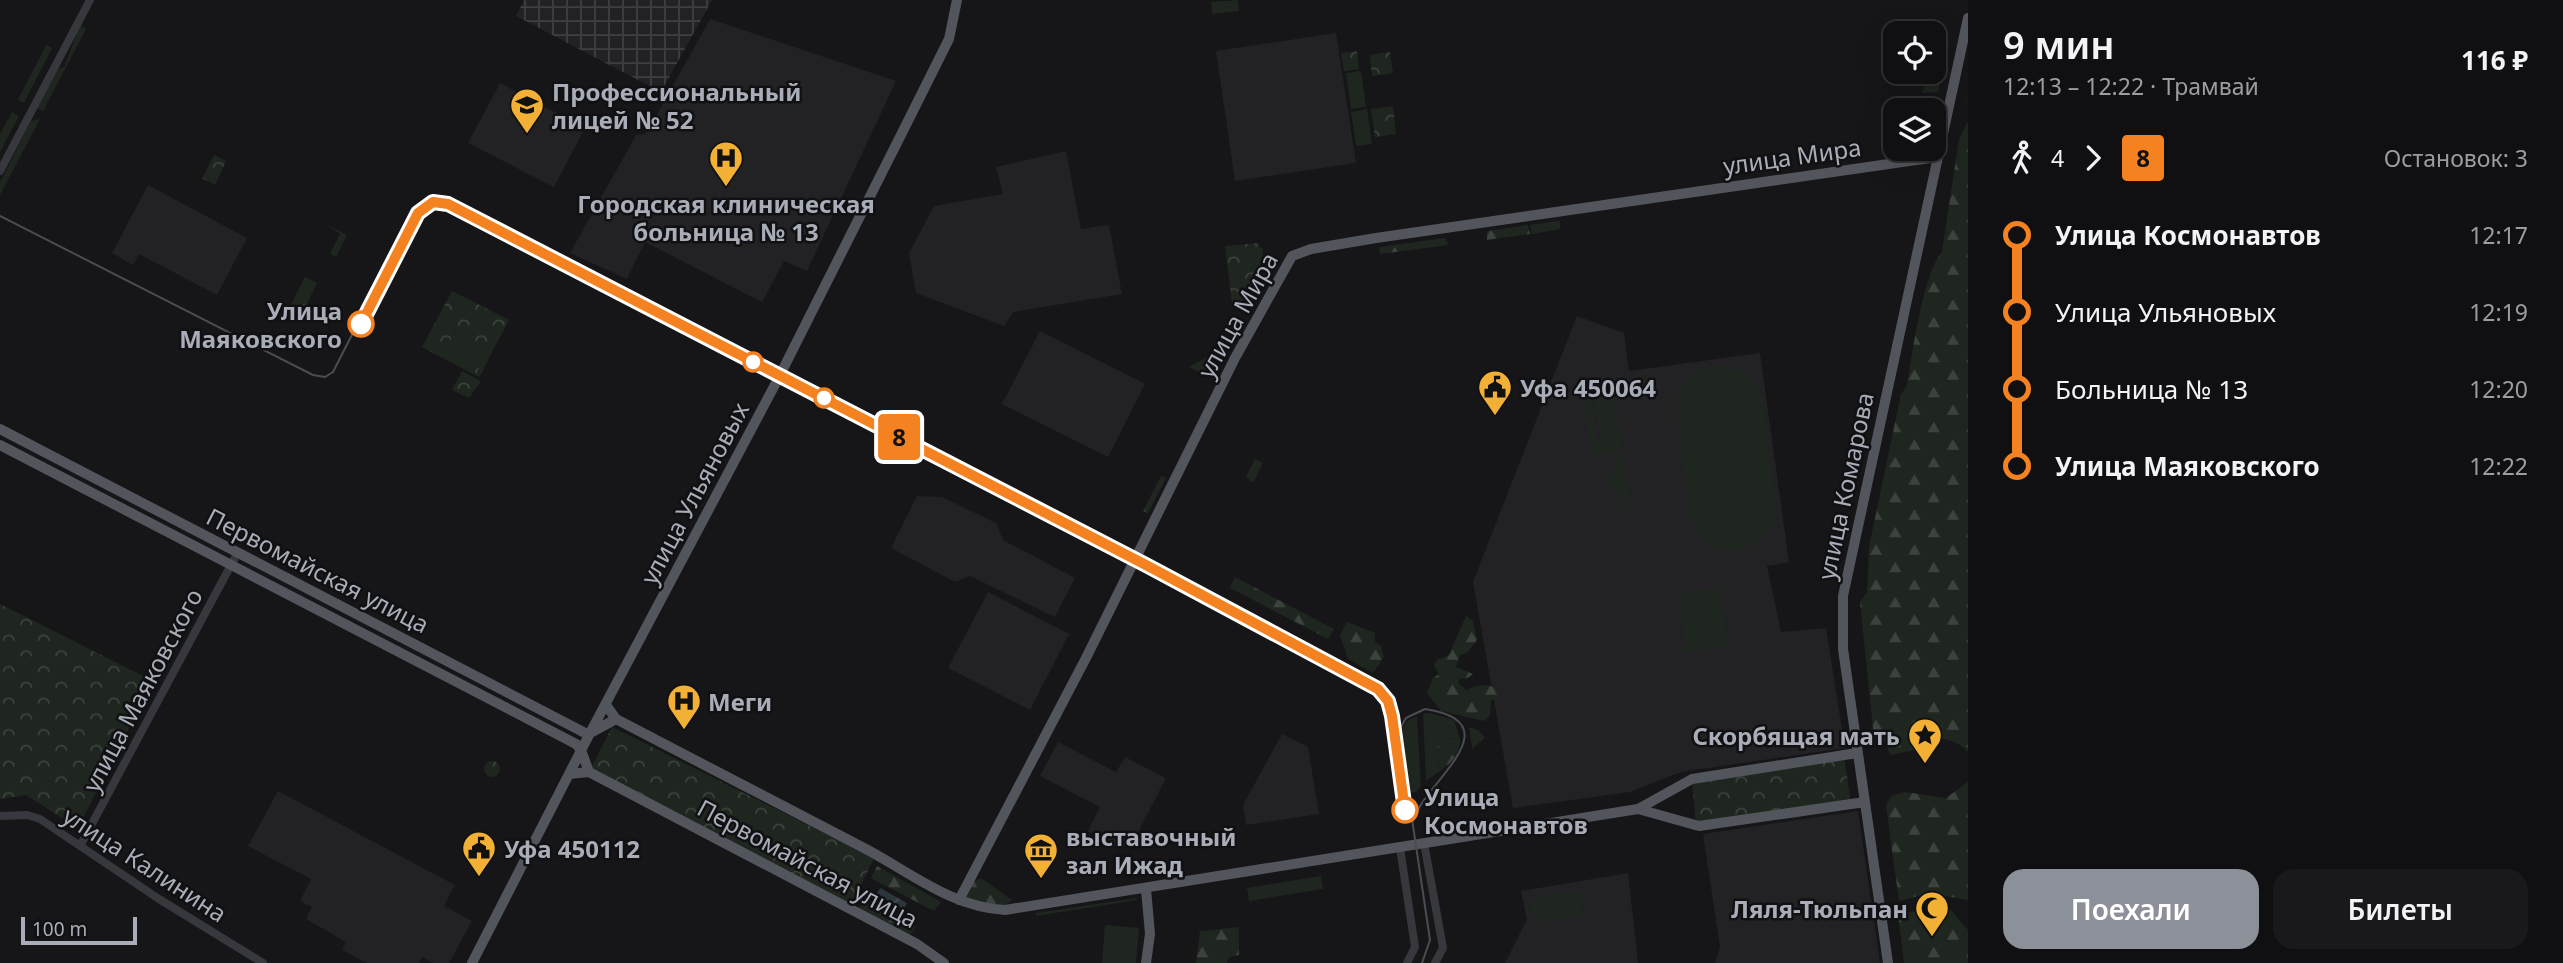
<!DOCTYPE html>
<html lang="ru">
<meta charset="utf-8">
<style>
body{margin:0;font-family:"Noto Sans",sans-serif;background:#19191b;color:#f1f3f6;height:100vh;display:flex;flex-direction:column;font-size:26px;white-space:nowrap}
*{box-sizing:border-box;margin:0}
p{font-size:23px;color:#9c9d9f}
.icon{flex:none;width:38px;height:38px;fill:none;stroke:currentColor;stroke-width:2;stroke-linecap:round;stroke-linejoin:round}
.map{position:relative;flex:1;overflow:hidden}
.details{display:flex;flex-direction:column;background:#101012;width:595px}
.details>*{flex:none}
.badge{padding:0 14px;border-radius:5px;font-size:24px;line-height:46px}
.buttons{position:absolute;left:1883px;top:21px;display:grid;gap:14px}
.buttons a{display:grid;place-items:center;width:63px;height:63px;border-radius:14px;background:#101012;box-shadow:0 7px 28px #0002,0 0 0 2px #303032;font-size:35px}
.scale{position:absolute;left:21px;bottom:18px;width:116px;box-sizing:border-box;padding-left:7px;border:4px solid #a8adb8;border-top:0;font-size:19px;line-height:24px;white-space:nowrap;color:#a8adb8;-webkit-text-stroke:5px #111113;paint-order:stroke}
.map>.badge{position:absolute;translate:-50% -50%;box-shadow:0 0 0 4px #fff}
.legs{display:flex;align-items:center;gap:10px;height:77px;padding:0 35px;font-size:23px}
.legs p{margin-inline-start:auto}
.head{display:flex;align-items:center;justify-content:space-between;height:119px;padding:0 35px}
h1{font-size:38px;font-weight:600;line-height:52px}
.button{display:flex;gap:14px;margin-top:auto;padding:14px 35px}
.button a{flex:1;height:80px;border-radius:21px;background:#8c9099;color:#fff;font-size:28px;font-weight:600;line-height:80px;text-align:center}
.button a+a{background:#19191b;color:#f1f3f6}
ul{padding:0 35px;list-style:none}
li{display:flex;align-items:center;gap:24px;height:77px;font-size:26px}
li i{display:grid;place-items:center;width:10px;height:100%;margin:0 9px;background:currentColor}
li i::after{content:'';width:18px;height:18px;margin:-9px;border:5px solid;border-radius:50%;background:#101012}
li p{margin-inline-start:auto}
li:first-child i{background:linear-gradient(#0000 50%,currentColor 0)}
li:last-child i{background:linear-gradient(currentColor 50%,#0000 0)}
main{display:flex;flex:1;min-height:0}
.map>svg:first-child{display:block}
.built{fill:#222225}
.industrial{fill:url(#industrial-grid)}
.grass{fill:#1e261f}
.forest{fill:url(#forest-firs)}
.park{fill:url(#park-crowns)}
.water{fill:url(#water-waves)}
.lines{fill:none;stroke-linecap:round;stroke-linejoin:round}
.minor{stroke:#37383d;stroke-width:8}
.major{stroke:#53555c;stroke-width:10}
.tram{stroke:#4a4c52;stroke-width:2}
.line-1-casing{stroke:#fff;stroke-width:16}
.line-1{stroke:#f58220;stroke-width:10}
.stop-1-dot{fill:#fff;stroke:#f58220;stroke-width:3.5}
.labels{text-anchor:middle;dominant-baseline:central;stroke-width:5;stroke-linejoin:round;paint-order:stroke}
.poi-label{font-size:24px;font-weight:bold;fill:#a8adb8;stroke:#111113;text-anchor:start}
.street-label{font-size:24px;fill:#a8adb8;stroke:#111113}
.stop-label{font-size:24px;font-weight:bold;fill:#a8adb8;stroke:#111113;text-anchor:end}
</style>
<main>
<div class="map">
<svg width="1968" height="963" viewBox="0 0 1968 963">
<defs>
<pattern id="industrial-grid" width="8" height="8" patternUnits="userSpaceOnUse" patternTransform="scale(1.75)"><rect width="8" height="8" fill="#222225"/><path d="M0 4h8M4 0v8" fill="none" stroke="#3f3f43"/></pattern>
<pattern id="forest-firs" width="22" height="20" patternUnits="userSpaceOnUse" patternTransform="scale(1.75)"><rect width="22" height="20" fill="#1e261f"/><path d="M5 1l3.5 6h-7zM16 11l3.5 6h-7z" fill="#3c433d"/></pattern>
<pattern id="park-crowns" width="20" height="18" patternUnits="userSpaceOnUse" patternTransform="scale(1.75)"><rect width="20" height="18" fill="#1e261f"/><path d="M2 6a3 3 0 1 1 6 0M12 15a3 3 0 1 1 6 0" fill="none" stroke="#3c433d"/></pattern>
<pattern id="water-waves" width="16" height="10" patternUnits="userSpaceOnUse" patternTransform="scale(1.75)"><rect width="16" height="10" fill="#2c353c"/><path d="M0 5q4-4 8 0t8 0" fill="none" stroke="#485056"/></pattern>
</defs>
<rect width="100%" height="100%" fill="#161618"/>
<path class="built" d="M710,19L896,81L807,271L784,261L762,302L645,242L627,279L570,253L636,135L645,134L650,127Z
M1336,33L1356,163L1235,181L1216,51Z
M500,83L585,128L554,187L468,143Z
M1066,151L1081,229L1109,225L1122,294L1013,312L1004,326L916,293L909,253L934,206L1003,194L996,167Z
M148,185L247,238L217,295L139,254L133,265L112,253Z
M1577,316L1624,333L1629,371L1760,353L1789,562L1767,566L1781,632L1826,628L1845,748L1681,772L1630,792L1513,808L1473,582Z
M1040,331L1145,384L1108,457L1002,404Z
M917,496L942,497L996,523L1003,540L1075,578L1055,617L970,576L955,582L891,548Z
M988,592L1069,634L1030,710L948,668Z
M1282,734L1308,747L1319,814L1246,825L1243,805Z
M1058,742L1116,772L1125,757L1166,778L1132,844L1118,847L1088,831L1100,807L1040,776Z
M278,791L455,885L444,906L472,921L449,963H433L422,957L419,963H367L342,950L346,942L306,919L312,907L300,901L311,879L248,846Z
M1858,811L1880,963H1715L1720,947L1703,834Z
M1628,873L1638,963H1505L1527,919L1521,891Z"/>
<path class="industrial" d="M524,0H712L661,92L516,16Z"/>
<path class="grass" d="M1238,0L1239,11L1212,14L1211,2Z
M80,25L86,29L43,111L37,108L58,69L64,67Z
M46,45L52,48L24,103L18,100Z
M1943,58L1946,59L1938,92L1921,93Z
M1361,71L1366,107L1351,109L1346,73Z
M1367,109L1372,144L1356,146L1351,112Z
M12,112L19,116L0,152V134Z
M40,119L0,195V182L31,121Z
M326,224L347,235L336,257L330,254L340,234Z
M455,331L493,350L483,371L444,351Z
M1216,352L1204,375L1189,367Z
M1712,366L1729,367L1747,375L1761,392L1777,516C1765,550 1721,565 1697,533C1690,524 1674,408 1677,396C1682,379 1698,372 1712,366Z
M1613,392L1622,452L1603,455L1594,395Z
M1591,399L1600,455L1592,456L1583,400Z
M1623,456L1631,509H1627L1606,477L1615,476L1613,458Z
M1255,459L1263,463L1253,483L1246,476Z
M1720,588L1728,646L1686,652L1678,594Z
M1430,713L1454,720L1460,739L1445,738L1437,747L1440,771L1426,781L1423,714Z
M1417,716L1421,786L1416,792H1411L1402,729L1407,721Z
M1469,727L1478,730L1485,738L1472,749Z
M1321,876L1323,889L1249,901L1247,888Z
M1573,892L1582,897L1584,902L1579,916L1544,923L1532,914V904L1542,896Z
M1136,898L1137,900L1036,916V913Z
M1105,925L1139,928L1136,963H1102Z"/>
<path class="forest" d="M1968,121V752C1954,736 1934,737 1914,739L1915,750L1890,755L1886,743L1874,738L1860,602L1867,592L1869,547L1901,394L1907,386C1912,355 1923,273 1942,252L1959,139Z
M1560,221V229L1532,234L1530,225Z
M1528,225L1530,234L1487,240V231Z
M1445,238L1449,245L1380,254L1379,247Z
M1161,476L1166,478L1148,513L1143,511Z
M1235,577L1334,629L1328,639L1230,588Z
M1466,616L1473,621L1477,640L1467,653L1460,655L1456,667L1473,674L1467,679L1460,678L1458,683L1466,690C1477,685 1490,682 1499,691L1496,699L1491,700L1490,715L1484,721L1441,711L1427,693L1433,678L1439,674L1434,666L1437,660L1449,655Z
M1347,622L1375,633V642L1381,646L1384,657L1373,673L1348,659L1340,635Z
M1444,738L1460,739C1459,755 1453,762 1440,771L1437,747Z
M1968,782V900L1929,893L1899,901L1886,805L1891,796L1905,792L1946,798Z
M877,866L941,902L934,911L871,878Z
M981,878L1012,900L1004,906L965,900L972,883Z
M865,899L916,927L909,935L859,908Z
M1948,907L1968,930V963H1904L1898,914Z
M1239,927V955L1229,957L1227,963H1196L1200,931Z"/>
<path class="park" d="M1357,51L1359,69L1344,71L1341,53Z
M1390,52L1393,73L1372,76L1370,55Z
M1393,106L1396,134L1375,137L1371,109Z
M214,155L226,161L215,185L202,178Z
M1259,243V247L1263,248V268L1246,301L1232,304L1225,246Z
M305,277L317,283L298,322L285,316Z
M452,291L509,320L493,350L455,331L445,351L483,371L479,377L422,347Z
M462,371L481,381L469,398L452,390Z
M0,604L153,681L78,828L26,795L0,799Z
M612,727L874,858L851,906L591,768Z
M1844,755L1851,805L1696,826L1692,779Z
M484 769a8 8 0 1 1 16 0a8 8 0 1 1-16 0Z"/>
<path class="water" d="M880,888L907,903L904,909L876,895Z"/>
<g class="lines">
<path class="minor" d="M0,171L90,0
M0,816L27,815L40,819L159,899L263,963
M1424,843L1443,948L1435,963
M80,846L238,552
M1400,848L1415,947L1407,963"/>
<path class="major" d="M0,429L589,735
M0,445L576,744L581,750L589,772
M606,705L616,719C699,762 781,805 864,848C910,872 951,907 1005,910L1638,809L1692,779L1857,753
M592,732L616,719
M569,774L589,772L917,944L944,963
M1638,809L1699,826L1865,802
M959,900L1086,658L1235,358L1292,256L1311,249L1376,238L1937,157
M472,963L589,735L778,379L911,115L949,39L957,0
M1146,963L1150,934L1146,889
M1888,963L1843,649V596L1968,18"/>
<path class="tram" d="M0,216L313,375L325,377L333,372L415,211L430,199L449,200L1148,561L1385,687L1393,699L1396,711L1430,940L1422,963
M1397,734L1406,718L1425,709C1517,723 1421,786 1413,821"/>
</g>
<g class="lines">
<g class="line-1-casing">
<path id="line-1" d="M361,324L418,213L433,202L448,204L1146,565L1378,689L1388,701L1392,716L1405,810"/>
</g>
<use href="#line-1" class="line-1"/>
</g>
<defs>
<g id="university-pin" transform="scale(1.75)"><path d="M0 17L-7.5 6A9.5 9.5 0 1 1 7.5 6Z" fill="#f2b134" stroke="#111113"/><path d="M0-5L7-2L0 1L-7-2ZM-4 1L0 2.5L4 1V4Q0 6-4 4Z" fill="#111"/></g>
<g id="hospital-pin" transform="scale(1.75)"><path d="M0 17L-7.5 6A9.5 9.5 0 1 1 7.5 6Z" fill="#f2b134" stroke="#111113"/><path d="M-5-5h3v3.5h4V-5h3V5h-3V1.5h-4V5h-3Z" fill="#111"/></g>
<g id="civic-pin" transform="scale(1.75)"><path d="M0 17L-7.5 6A9.5 9.5 0 1 1 7.5 6Z" fill="#f2b134" stroke="#111113"/><path d="M-.6-6.5H3V-4.5H.6V-3L4-1V1h2V6H-6V1h2V-1L-.6-3ZM-1.2 2.5V6h2.4V2.5Z" fill="#111"/></g>
<g id="sight-pin" transform="scale(1.75)"><path d="M0 17L-7.5 6A9.5 9.5 0 1 1 7.5 6Z" fill="#f2b134" stroke="#111113"/><path d="M0-6L1.8-2.2L6-1.7L2.9 1.2L3.7 5.4L0 3.3L-3.7 5.4L-2.9 1.2L-6-1.7L-1.8-2.2Z" fill="#111"/></g>
<g id="museum-pin" transform="scale(1.75)"><path d="M0 17L-7.5 6A9.5 9.5 0 1 1 7.5 6Z" fill="#f2b134" stroke="#111113"/><path d="M0-6L6-3V-2H-6V-3ZM-5-1h2V3h-2ZM-1-1h2V3h-2ZM3-1h2V3H3ZM-6 4H6V6H-6Z" fill="#111"/></g>
<g id="mosque-pin" transform="scale(1.75)"><path d="M0 17L-7.5 6A9.5 9.5 0 1 1 7.5 6Z" fill="#f2b134" stroke="#111113"/><path d="M3.5-4.9A6 6 0 1 0 3.5 4.9A5 5 0 1 1 3.5-4.9Z" fill="#111"/></g>
</defs>
<g fill-rule="evenodd">
<use href="#university-pin" x="527" y="105"/>
<use href="#hospital-pin" x="726" y="158"/>
<use href="#civic-pin" x="1495" y="387"/>
<use href="#hospital-pin" x="684" y="701"/>
<use href="#sight-pin" x="1925" y="735"/>
<use href="#civic-pin" x="479" y="848"/>
<use href="#museum-pin" x="1041" y="850"/>
<use href="#mosque-pin" x="1932" y="908"/>
</g>
<g class="stop-1-dot">
<circle cx="361" cy="324" r="12"/>
<circle cx="753" cy="362" r="9"/>
<circle cx="824" cy="398" r="9"/>
<circle cx="1405" cy="810" r="12"/>
</g>
<g class="labels">
<g class="poi-label">
<text x="552" y="91">Профессиональный<tspan x="552" dy="28">лицей № 52</tspan></text>
<text x="726" y="203" text-anchor="middle">Городская клиническая<tspan x="726" dy="28">больница № 13</tspan></text>
<text x="1520" y="387">Уфа 450064</text>
<text x="708" y="701">Меги</text>
<text x="1900" y="735" text-anchor="end">Скорбящая мать</text>
<text x="1066" y="836">выставочный<tspan x="1066" dy="28">зал Ижад</tspan></text>
<text x="504" y="848">Уфа 450112</text>
<text x="1908" y="908" text-anchor="end">Ляля-Тюльпан</text>
</g>
<g class="street-label">
<text transform="translate(1792 156) rotate(-8)">улица Мира</text>
<text transform="translate(1237 315) rotate(-61)">улица Мира</text>
<text transform="translate(1845 486) rotate(-78)">улица Комарова</text>
<text transform="translate(694 493) rotate(-62)">улица Ульяновых</text>
<text transform="translate(318 570) rotate(27)">Первомайская улица</text>
<text transform="translate(142 690) rotate(-62)">улица Маяковского</text>
<text transform="translate(808 863) rotate(28)">Первомайская улица</text>
<text transform="translate(145 864) rotate(33)">улица Калинина</text>
</g>
<g class="stop-label">
<text x="342" y="310">Улица<tspan x="342" dy="28">Маяковского</tspan></text>
<text x="1424" y="796" text-anchor="start">Улица<tspan x="1424" dy="28">Космонавтов</tspan></text>
</g>
</g>
</svg>
<div class="buttons">
<a><svg class="icon" aria-label="locate" viewBox="0 0 24 24"><circle cx="12" cy="12" r="6"/><path d="M12 2v4M12 18v4M2 12h4M18 12h4"/></svg></a>
<a><svg class="icon" aria-label="layers" viewBox="0 0 24 24"><path d="M12 4l9 5-9 5-9-5zM3 14l9 5 9-5"/></svg></a>
</div>
<div class="scale">100 m</div>
<b class="badge" style="left:899px;top:437px;background:#f58220;color:#111">8</b>
</div>
<section class="details">
<div class="head"><div><h1>9 мин</h1><p>12:13 – 12:22 · Трамвай</p></div><b>116 ₽</b></div>
<div class="legs"><svg class="icon" aria-label="walk" viewBox="0 0 24 24"><circle cx="13" cy="4" r="2"/><path d="M13 8l-2 6 4 7M11 14l-3 7M7 12l3-4h3l4 4"/></svg>4<svg class="icon" aria-label="forward" viewBox="0 0 24 24"><path d="M9 5l7 7-7 7"/></svg><b class="badge" style="background:#f58220;color:#111">8</b><p>Остановок: 3</p></div>
<ul>
<li><i style="color:#f58220"></i><b>Улица Космонавтов</b><p>12:17</p></li>
<li><i style="color:#f58220"></i><span>Улица Ульяновых</span><p>12:19</p></li>
<li><i style="color:#f58220"></i><span>Больница № 13</span><p>12:20</p></li>
<li><i style="color:#f58220"></i><b>Улица Маяковского</b><p>12:22</p></li>
</ul>
<div class="button"><a>Поехали</a><a>Билеты</a></div>
</section>
</main>
